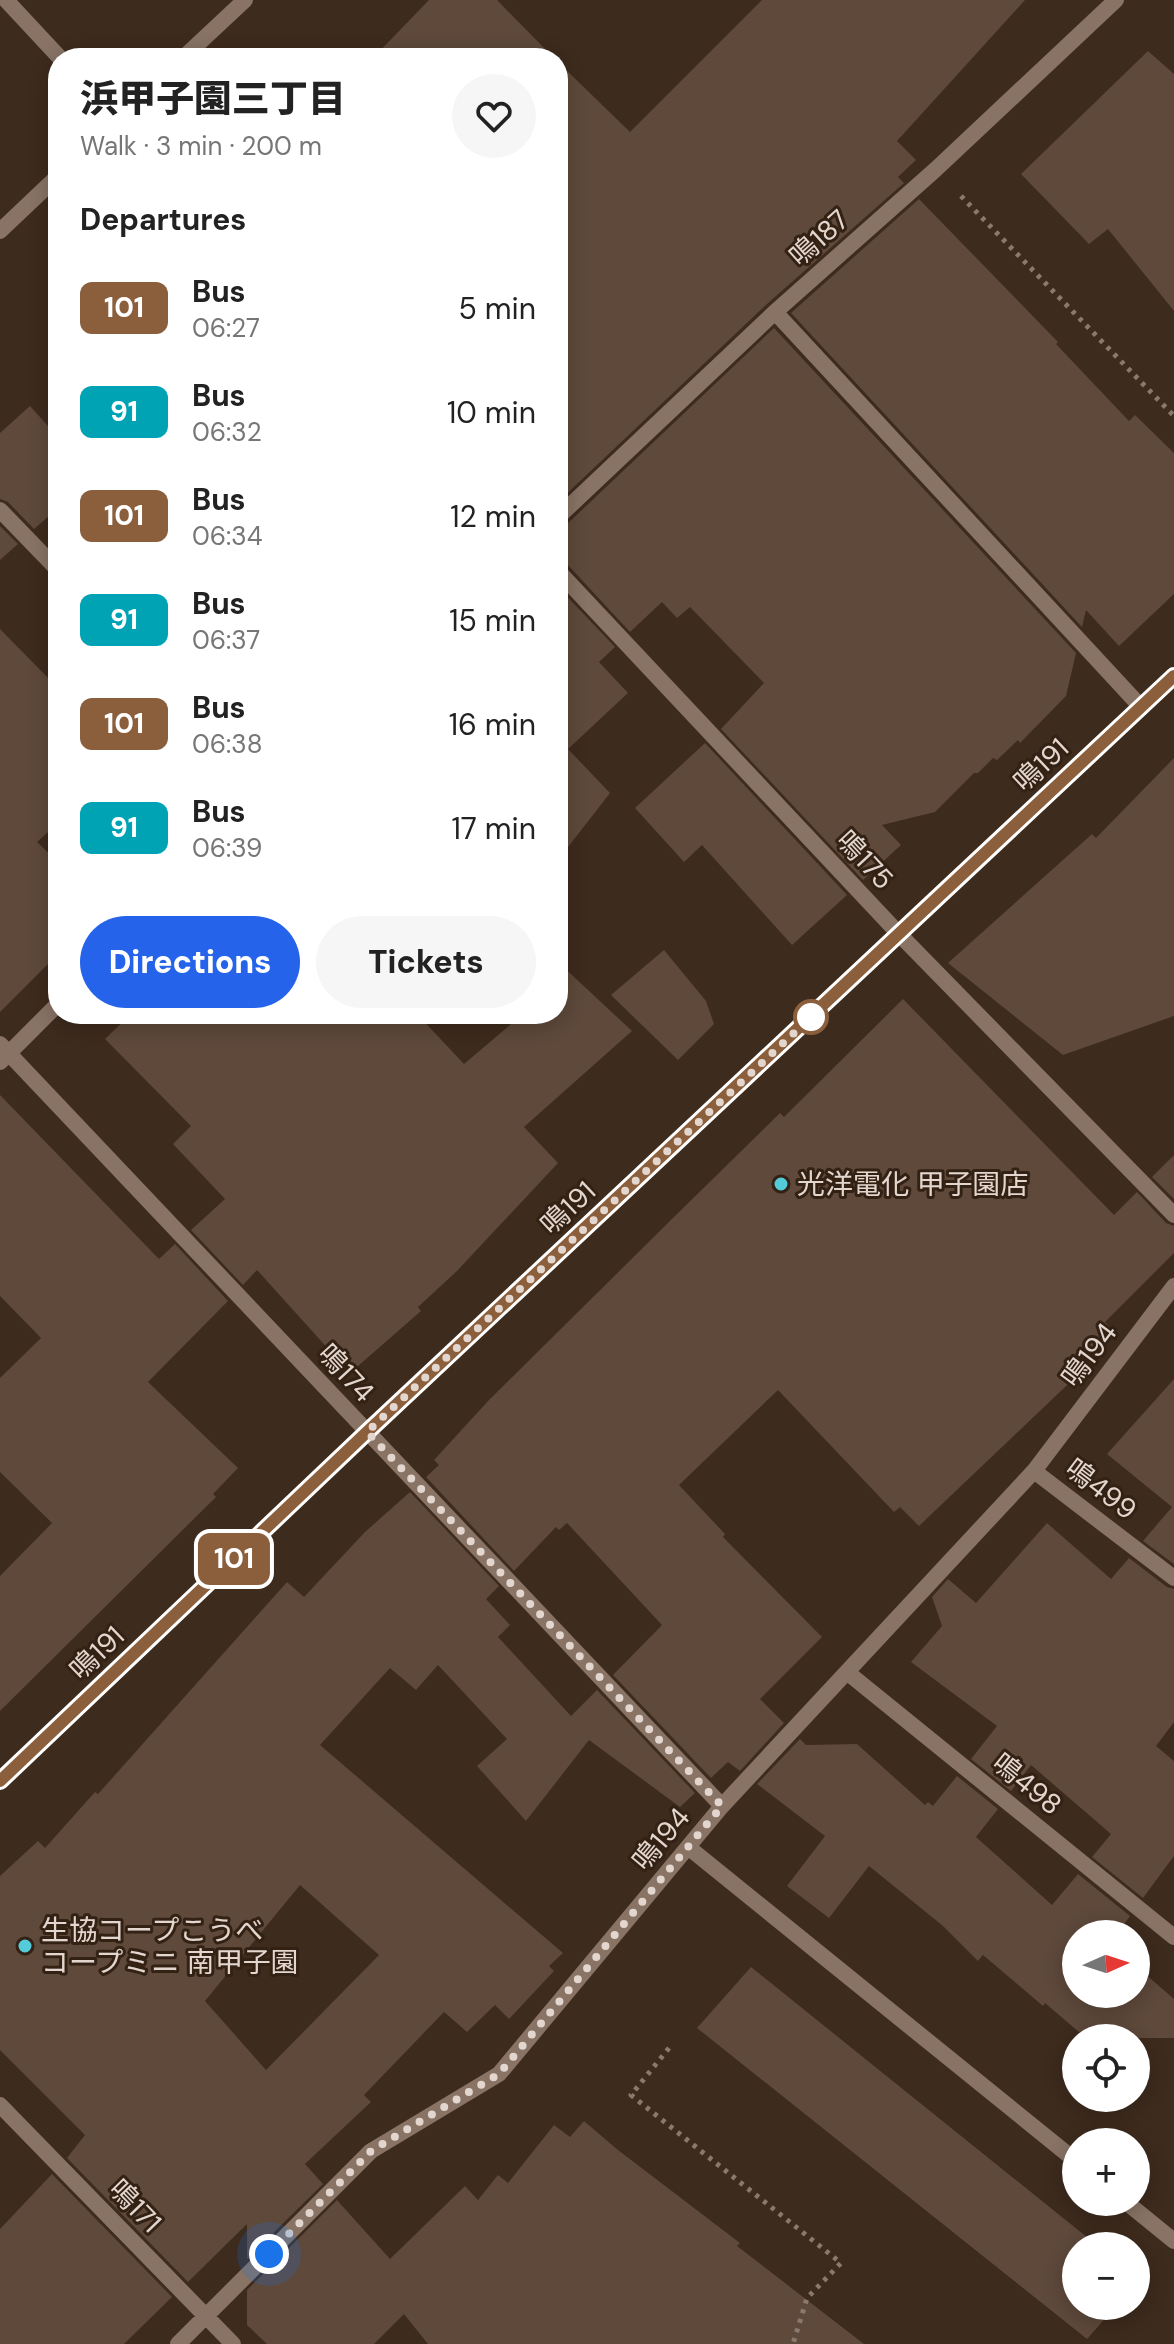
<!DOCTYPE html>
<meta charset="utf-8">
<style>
body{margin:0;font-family:"DM Sans","Noto Sans JP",sans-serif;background:#f6f6f6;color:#222;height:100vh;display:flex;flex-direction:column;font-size:30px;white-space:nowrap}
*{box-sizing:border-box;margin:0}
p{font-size:26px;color:#767676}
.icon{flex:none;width:44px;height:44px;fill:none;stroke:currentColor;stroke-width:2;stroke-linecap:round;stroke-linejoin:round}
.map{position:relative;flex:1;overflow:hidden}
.side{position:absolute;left:48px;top:48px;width:520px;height:976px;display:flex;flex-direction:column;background:#fff;border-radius:32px;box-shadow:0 4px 20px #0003}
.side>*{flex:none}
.badge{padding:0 16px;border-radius:12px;font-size:28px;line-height:52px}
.needle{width:52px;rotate:87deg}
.controls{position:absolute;left:1062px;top:1920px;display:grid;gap:16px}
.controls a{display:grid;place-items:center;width:88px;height:88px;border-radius:50%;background:#fff;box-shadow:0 4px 20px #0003;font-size:40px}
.you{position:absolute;width:40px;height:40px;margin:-20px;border:6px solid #fff;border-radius:50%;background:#1a73e8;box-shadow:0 0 0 12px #1a73e833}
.map>.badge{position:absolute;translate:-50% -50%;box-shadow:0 0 0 4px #fff}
h2{padding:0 32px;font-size:30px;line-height:72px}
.round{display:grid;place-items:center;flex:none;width:84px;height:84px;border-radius:42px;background:#f6f6f6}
.head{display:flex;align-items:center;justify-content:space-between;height:136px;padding:0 32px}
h1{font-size:38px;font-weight:800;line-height:60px}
.primary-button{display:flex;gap:16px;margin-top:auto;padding:16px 32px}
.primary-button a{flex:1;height:92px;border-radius:48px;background:#2563eb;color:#fff;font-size:32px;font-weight:800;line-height:92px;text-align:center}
.primary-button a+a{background:#f6f6f6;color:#222}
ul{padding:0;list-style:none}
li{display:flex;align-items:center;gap:24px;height:104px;padding:0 32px}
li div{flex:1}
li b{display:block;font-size:30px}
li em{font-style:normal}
li .badge{min-width:88px;font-weight:700;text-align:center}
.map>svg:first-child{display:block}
.building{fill:#5e493b;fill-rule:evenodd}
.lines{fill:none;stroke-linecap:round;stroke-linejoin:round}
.path{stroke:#89796e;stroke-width:5;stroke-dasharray:4 6;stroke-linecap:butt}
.minor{stroke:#887365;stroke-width:16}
.tertiary{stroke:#887365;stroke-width:16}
.line-casing{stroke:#fff;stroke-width:18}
.line{stroke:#8b5e3c;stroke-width:12}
.walk{stroke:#e2d6ce;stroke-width:8;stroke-dasharray:0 14.4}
.stop-dot{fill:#fff;stroke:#8b5e3c;stroke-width:4}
.poi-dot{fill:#53cbda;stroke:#332114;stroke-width:3}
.labels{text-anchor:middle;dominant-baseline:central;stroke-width:6;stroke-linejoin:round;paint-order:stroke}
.street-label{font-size:28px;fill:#e2d6ce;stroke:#332114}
.poi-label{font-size:28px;fill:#e2d6ce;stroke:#332114;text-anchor:start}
</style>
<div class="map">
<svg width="1174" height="2344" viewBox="0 0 1174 2344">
<rect width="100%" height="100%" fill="#3d2b1d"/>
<path class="building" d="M429,0H497L554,58H373Z
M762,0H1025L897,141L916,160L898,177L904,183L767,304L558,502V62L630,132Z
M1148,51L1174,74V311L1108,229L1089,244L1021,174Z
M919,199L1058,342L1056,344L1129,421L1135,415L1174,453V594L1119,646L1086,610L1082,627L791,313Z
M774,328L1076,653L1066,696L1020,743L1018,740L997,760L993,758L978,773H974L935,812L882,825L901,845L863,880L721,729L764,683L690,607L677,618L662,602L630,632L566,563L558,560V528L566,525Z
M30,406L58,437V508L34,529L8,502L0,499V433Z
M0,526L18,544L0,560Z
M558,587L615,647L599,662L628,693L568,749L610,793L558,860Z
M0,629L58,688V823L37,842L58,862V954L0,1012Z
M705,743L847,895L792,945L702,845L684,862L635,808Z
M1174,758V1016L1063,1055L948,963L1092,834L1096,838Z
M664,950L706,1001L714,1024L678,1060L611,995Z
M558,962L632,1031L524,1127L558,1163L457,1271L418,1307L421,1311L350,1373L257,1270L243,1285L191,1230L225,1199L173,1144L191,1126L105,1039L131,1014H417L464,1064L523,1014H558Z
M903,999L1114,1215L1137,1192L1166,1223L1174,1226V1253L1105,1322L1113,1330L1099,1343L1106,1348L919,1526L900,1507L894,1512L778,1390L679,1485L725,1534L723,1537L822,1637L760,1699L784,1723L740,1771L728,1762L711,1778L613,1675L662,1625L567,1523L559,1530L556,1527L514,1571L426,1477L439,1465L434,1460L489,1400L676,1215L780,1113L784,1117Z
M0,1095L159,1259L175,1244L228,1301L148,1382L238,1468L213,1494L216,1497L0,1711V1576L52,1523L0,1472V1378L41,1338L0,1296Z
M1174,1155V1199L1152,1177Z
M1174,1379V1564L1143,1541L1172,1507L1107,1454Z
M410,1492L499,1586L486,1599L510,1625L498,1637L571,1716L597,1690L695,1793L680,1807L589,1740L526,1821L477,1766L507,1739L438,1665L416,1690L390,1668L320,1745L563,1953L549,1966L554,1971L509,2019L495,2005L467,2032L444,2012L364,2095L371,2102L305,2164L323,2184L247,2259V2224L188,2282L67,2158L85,2135L0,2050V1876L38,1841L45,1848L95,1792L98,1794L287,1582L304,1597L365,1532ZM300,1885L379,1955L266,2070L205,2001Z
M1047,1523L1111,1579L1129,1558L1167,1587L1174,1589V1722L1156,1746L1174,1761V1856L1143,1898L1092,1857L1111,1834L1031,1765L1011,1791L971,1759L997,1726L911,1662L942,1626L932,1597L948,1579L976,1603Z
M800,1739L806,1745L857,1744L925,1805L928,1802L933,1806L957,1776L998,1809L976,1837L1052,1905L1078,1874L1130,1916L1117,1934H1076V1994H1136V1966L1174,1999V2038H1086L1045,2003L1043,2006L983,1955L978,1961L943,1926L869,1866L829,1918L787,1886L825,1836L757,1784Z
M751,1967L1098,2246H1076V2306H1116L1087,2339L697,2028Z
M584,2121L618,2150L740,2243L737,2246L864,2344H428L404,2314L374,2344H267L247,2325V2290L337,2200L390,2259L465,2186L478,2200L498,2175L508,2183L554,2125L570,2137Z
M52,2174L172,2297L124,2344H0V2229Z"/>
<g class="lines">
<path class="path" d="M961,196L1174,416
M669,2048L631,2095L841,2263L807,2298L793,2344"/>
<path class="minor" d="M6,0L60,58
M775,312L1141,707
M0,510L58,570
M558,517L775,312L935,170L1116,0
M558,571L899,934L1174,1215
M0,1044L722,1806
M0,1062L58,1004
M1034,1471L1174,1578
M848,1673L1174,1937
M688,1847L1076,2161
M0,2105L233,2344
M1126,2202L1174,2241
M178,2344L371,2151L499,2074L722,1806L1034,1471L1174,1286"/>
<path class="tertiary" d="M183,58L245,0
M0,231L58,176
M0,1781L367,1432L1174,676"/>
</g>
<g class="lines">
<g class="line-casing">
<path id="line" d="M0,1781L367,1432L1174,676"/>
</g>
<use href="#line" class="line"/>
<path class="walk" d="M269,2254L371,2151L499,2074L722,1806L367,1432L811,1017"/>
</g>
<circle class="stop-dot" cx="811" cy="1017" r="16"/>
<g class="poi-dot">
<circle cx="781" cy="1184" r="8"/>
<circle cx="25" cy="1946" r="8"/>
</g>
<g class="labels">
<g class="street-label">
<text transform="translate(819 238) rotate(-42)">鳴187</text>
<text transform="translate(1041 765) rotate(-43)">鳴191</text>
<text transform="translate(865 860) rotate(47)">鳴175</text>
<text transform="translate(568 1208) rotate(-43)">鳴191</text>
<text transform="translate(1089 1355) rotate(-53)">鳴194</text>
<text transform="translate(346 1373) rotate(47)">鳴174</text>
<text transform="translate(1101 1489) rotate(37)">鳴499</text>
<text transform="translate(97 1653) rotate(-44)">鳴191</text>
<text transform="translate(1027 1784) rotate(39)">鳴498</text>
<text transform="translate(661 1839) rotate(-50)">鳴194</text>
<text transform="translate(135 2206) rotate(46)">鳴171</text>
</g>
<g class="poi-label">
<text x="797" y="1184">光洋電化 甲子園店</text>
<text x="41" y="1930">生協コープこうべ<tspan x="41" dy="32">コープミニ 南甲子園</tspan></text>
</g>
</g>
</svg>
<div class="controls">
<a><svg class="needle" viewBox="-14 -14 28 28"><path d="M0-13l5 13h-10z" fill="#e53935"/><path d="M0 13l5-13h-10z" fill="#767676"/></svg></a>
<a><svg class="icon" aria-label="locate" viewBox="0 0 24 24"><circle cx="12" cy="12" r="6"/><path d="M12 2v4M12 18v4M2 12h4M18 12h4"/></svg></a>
<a>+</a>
<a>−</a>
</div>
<div class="you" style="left:269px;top:2254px"></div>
<b class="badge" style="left:234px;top:1559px;background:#8b5e3c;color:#fff">101</b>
<section class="side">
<div class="head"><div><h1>浜甲子園三丁目</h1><p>Walk · 3 min · 200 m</p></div><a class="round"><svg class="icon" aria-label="heart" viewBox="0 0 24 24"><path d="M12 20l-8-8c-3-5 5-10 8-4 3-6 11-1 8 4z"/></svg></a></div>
<h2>Departures</h2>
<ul>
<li><span class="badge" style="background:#8b5e3c;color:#fff">101</span><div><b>Bus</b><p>06:27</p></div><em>5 min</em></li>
<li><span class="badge" style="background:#00a3b4;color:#fff">91</span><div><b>Bus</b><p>06:32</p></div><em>10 min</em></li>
<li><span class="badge" style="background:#8b5e3c;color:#fff">101</span><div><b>Bus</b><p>06:34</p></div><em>12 min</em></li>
<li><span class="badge" style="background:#00a3b4;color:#fff">91</span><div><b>Bus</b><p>06:37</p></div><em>15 min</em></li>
<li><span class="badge" style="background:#8b5e3c;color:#fff">101</span><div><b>Bus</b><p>06:38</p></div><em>16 min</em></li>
<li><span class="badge" style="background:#00a3b4;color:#fff">91</span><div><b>Bus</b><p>06:39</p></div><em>17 min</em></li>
</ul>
<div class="primary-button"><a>Directions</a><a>Tickets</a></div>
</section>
</div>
